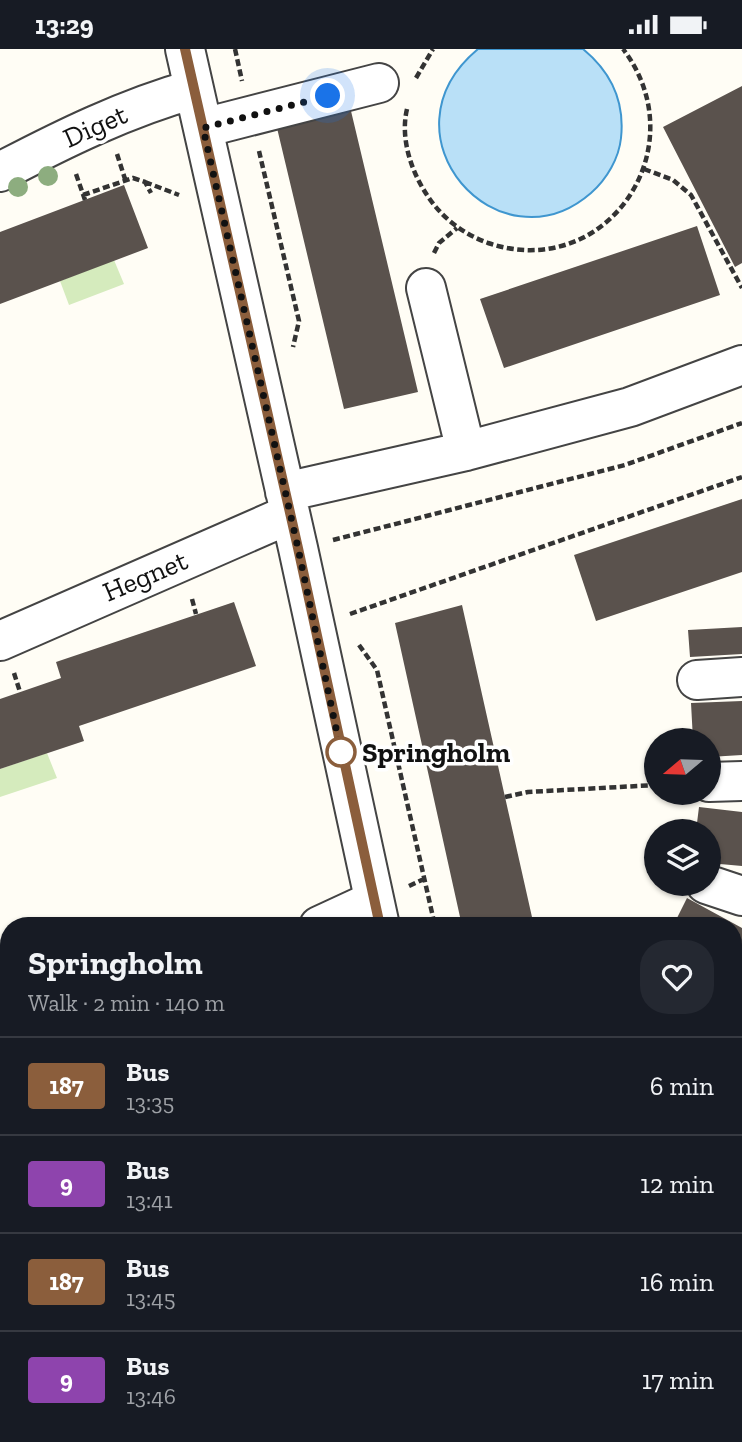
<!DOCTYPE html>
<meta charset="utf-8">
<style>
body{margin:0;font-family:"Zilla Slab",serif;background:#242831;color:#f1f3f6;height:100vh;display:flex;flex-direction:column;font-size:26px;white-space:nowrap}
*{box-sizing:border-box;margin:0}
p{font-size:23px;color:#9ea1a6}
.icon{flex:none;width:38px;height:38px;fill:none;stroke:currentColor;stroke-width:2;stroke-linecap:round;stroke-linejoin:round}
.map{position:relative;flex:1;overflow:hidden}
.side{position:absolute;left:0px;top:868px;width:742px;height:525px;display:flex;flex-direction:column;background:#171b24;border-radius:28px 28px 0 0;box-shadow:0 2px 5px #0004}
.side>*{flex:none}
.badge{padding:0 14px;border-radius:5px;font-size:24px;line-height:46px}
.needle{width:46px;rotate:251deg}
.buttons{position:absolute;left:644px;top:679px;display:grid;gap:14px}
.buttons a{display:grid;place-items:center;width:77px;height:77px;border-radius:50%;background:#171b24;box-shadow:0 2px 5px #0004;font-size:35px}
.you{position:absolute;width:35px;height:35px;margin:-18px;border:5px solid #fff;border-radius:50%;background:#1a73e8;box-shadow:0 0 0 10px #1a73e833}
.map>.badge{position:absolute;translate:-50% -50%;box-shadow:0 0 0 4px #fff}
.round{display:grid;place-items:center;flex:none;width:74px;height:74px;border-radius:28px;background:#242831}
.headline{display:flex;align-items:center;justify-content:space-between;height:119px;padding:0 28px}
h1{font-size:33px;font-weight:700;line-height:52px}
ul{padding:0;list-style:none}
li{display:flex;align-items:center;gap:21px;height:98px;padding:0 28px;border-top:2px solid #363941}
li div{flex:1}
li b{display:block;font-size:26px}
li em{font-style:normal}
li .badge{min-width:77px;font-weight:700;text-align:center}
.status{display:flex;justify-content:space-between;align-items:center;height:49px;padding:0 35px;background:#171b24;direction:ltr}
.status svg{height:19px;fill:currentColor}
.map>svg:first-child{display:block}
.green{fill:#d5ebbd}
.water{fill:#b9e0f7;stroke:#3f96cf;stroke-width:2}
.building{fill:#5a524d}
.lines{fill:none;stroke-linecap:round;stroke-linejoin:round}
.minor-casing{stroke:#444;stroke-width:42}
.path{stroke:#333;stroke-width:4.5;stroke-dasharray:7 3.5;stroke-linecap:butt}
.minor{stroke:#fff;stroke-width:38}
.tree{fill:#8dad7f}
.line-casing{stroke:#fff;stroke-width:16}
.line{stroke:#8b5e3c;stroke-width:10}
.walk{stroke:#111;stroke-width:7;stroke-dasharray:0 12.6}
.stop-dot{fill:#fff;stroke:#8b5e3c;stroke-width:3.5}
.labels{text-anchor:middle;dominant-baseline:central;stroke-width:7;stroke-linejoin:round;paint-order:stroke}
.street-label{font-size:28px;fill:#111;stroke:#fff}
.stop-label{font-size:28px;font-weight:bold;fill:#111;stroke:#fff;text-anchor:start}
</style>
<div class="status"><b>13:29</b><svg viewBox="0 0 49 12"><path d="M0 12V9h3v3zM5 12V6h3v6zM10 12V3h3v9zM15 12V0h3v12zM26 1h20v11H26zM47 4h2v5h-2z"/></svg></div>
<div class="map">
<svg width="742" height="1393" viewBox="0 0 742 1393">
<rect width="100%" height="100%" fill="#fffdf5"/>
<path class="green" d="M114,211L124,235L69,256L60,232Z
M47,704L57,729L0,748V720Z
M0,1241L9,1247V1384H20L0,1389Z"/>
<path class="water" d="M478,0H583C611,23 625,52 621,89C619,109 607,130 591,144C499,224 375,86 478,0Z"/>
<path class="building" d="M742,37V214L735,218L663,78Z
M351,62L418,343L344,360L277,79Z
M124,136L148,199L0,255V183Z
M697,177L720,246L504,319L480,250Z
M742,450V523L596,572L574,506Z
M234,553L256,617L79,677L84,692L0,720V650L61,629L56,613Z
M462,556L505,748L534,877H462L395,574Z
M742,578V605L690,608L688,581Z
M742,652V706L709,708V691H693L691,654Z
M699,758L742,763V817L709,814V782H696Z
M687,849L742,879V940L733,935V877H673Z
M9,1058V1124L0,1127V1061Z
M742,1367V1393H690L708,1384H733V1371Z
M153,1384H194L198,1393H137Z"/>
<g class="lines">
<g class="minor-casing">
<path id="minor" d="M185,0L298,499L380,877
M203,79L379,34
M0,123C63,90 126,59 194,40
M426,239L466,402
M285,443L466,402L630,358L742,316
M0,592L290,465
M697,631L742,628
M709,733L742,732
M706,835L742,847
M319,877L373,852
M733,1017L742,1006
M0,1018L9,1014
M733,1290L742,1286
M358,1393L375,1384
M493,1393L522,1384"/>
</g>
<path class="path" d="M235,0L242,32
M416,29L433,0
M407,60C400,89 411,122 427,146C441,168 463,185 488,194C607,234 698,98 623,0
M259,102L299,272L293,298
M117,105L125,130
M644,120L673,131L691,146L742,239
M76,125L85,151
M145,133L179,146
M83,146L133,129L145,133L151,144
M434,204L439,194L457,179
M333,491L625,416L742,374
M192,550L196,565
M350,565L742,428
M359,596L377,621L435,877
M14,624L20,643
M505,748L528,743L656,736
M409,837L424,830
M733,1104L742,1099
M0,1229L9,1237
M207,1384L211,1393"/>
<use href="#minor" class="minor"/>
</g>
<g class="tree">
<circle cx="48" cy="127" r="10"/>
<circle cx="18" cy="138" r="10"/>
</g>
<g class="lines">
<g class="line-casing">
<path id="line" d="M185,0L298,499L380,877"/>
</g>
<use href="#line" class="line"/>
<path class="walk" d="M328,47L203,79L298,499L341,703"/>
</g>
<circle class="stop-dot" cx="341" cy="703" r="14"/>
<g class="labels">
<g class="street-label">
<text transform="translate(95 77) rotate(-24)">Diget</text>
<text transform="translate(145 527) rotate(-23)">Hegnet</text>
</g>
<g class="stop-label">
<text x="362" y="703">Springholm</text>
</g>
</g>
</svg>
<div class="buttons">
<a><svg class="needle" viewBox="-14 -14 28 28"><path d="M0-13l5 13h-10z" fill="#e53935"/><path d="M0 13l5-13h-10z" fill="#9ea1a6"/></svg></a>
<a><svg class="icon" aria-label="layers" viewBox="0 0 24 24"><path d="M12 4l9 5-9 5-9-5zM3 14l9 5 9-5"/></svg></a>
</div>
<div class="you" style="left:328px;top:47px"></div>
<section class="side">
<div class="headline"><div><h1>Springholm</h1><p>Walk · 2 min · 140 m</p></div><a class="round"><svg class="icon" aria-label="heart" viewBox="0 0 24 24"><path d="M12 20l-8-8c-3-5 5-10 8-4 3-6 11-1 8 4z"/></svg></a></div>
<ul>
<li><span class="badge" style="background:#8b5e3c;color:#fff">187</span><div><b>Bus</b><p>13:35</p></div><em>6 min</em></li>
<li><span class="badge" style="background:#8e44ad;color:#fff">9</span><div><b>Bus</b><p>13:41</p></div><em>12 min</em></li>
<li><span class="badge" style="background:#8b5e3c;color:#fff">187</span><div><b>Bus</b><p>13:45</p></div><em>16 min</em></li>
<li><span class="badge" style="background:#8e44ad;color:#fff">9</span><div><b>Bus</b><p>13:46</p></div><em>17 min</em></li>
</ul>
</section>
</div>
